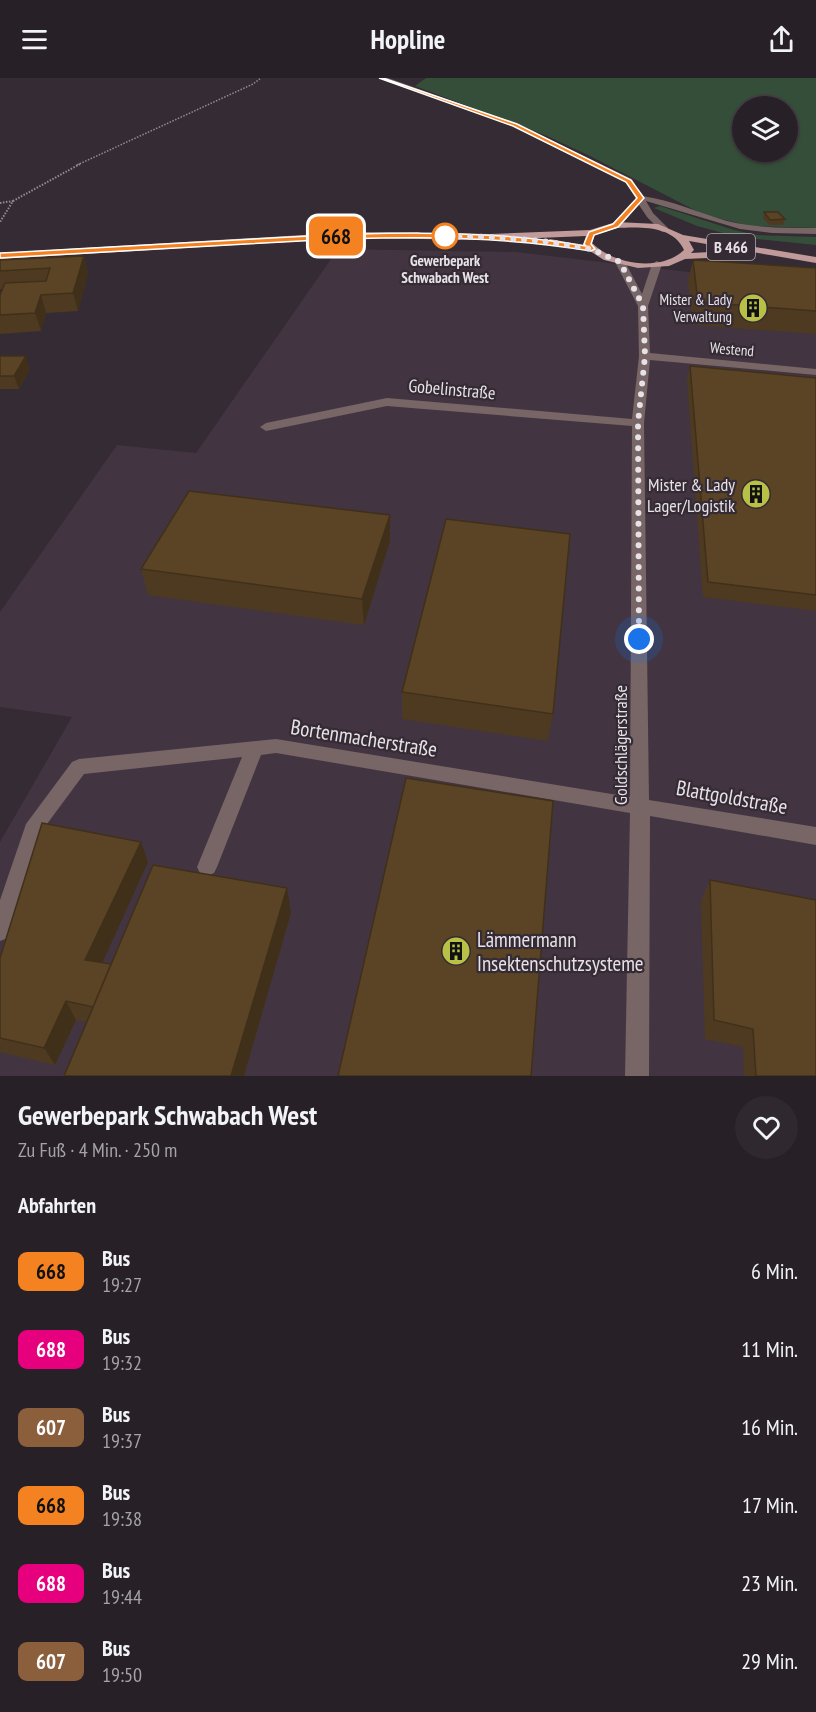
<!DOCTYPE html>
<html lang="de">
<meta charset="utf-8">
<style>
body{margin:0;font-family:"PT Sans Narrow",sans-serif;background:#2f282f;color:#f1f3f6;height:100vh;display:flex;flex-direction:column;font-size:22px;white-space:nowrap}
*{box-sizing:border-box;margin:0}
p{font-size:20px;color:#a4a3a7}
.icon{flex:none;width:33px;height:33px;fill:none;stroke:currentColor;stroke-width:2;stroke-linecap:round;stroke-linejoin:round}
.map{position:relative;height:998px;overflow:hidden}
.details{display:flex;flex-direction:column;background:#272027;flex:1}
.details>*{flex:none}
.badge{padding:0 12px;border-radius:9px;font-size:21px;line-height:39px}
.fabs{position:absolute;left:732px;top:18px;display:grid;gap:12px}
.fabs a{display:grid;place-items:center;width:66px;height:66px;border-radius:50%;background:#272027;box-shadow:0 2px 4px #0004,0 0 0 2px #433e44;font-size:30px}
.you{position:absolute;width:30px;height:30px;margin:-15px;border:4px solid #fff;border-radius:50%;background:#1a73e8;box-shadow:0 0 0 9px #1a73e833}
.map>.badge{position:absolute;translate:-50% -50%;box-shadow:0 0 0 3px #fff}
h2{padding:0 18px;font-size:22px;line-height:54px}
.round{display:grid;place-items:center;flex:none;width:63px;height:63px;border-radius:32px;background:#2f282f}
.headline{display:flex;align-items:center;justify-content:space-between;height:102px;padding:0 18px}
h1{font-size:28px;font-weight:800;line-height:45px}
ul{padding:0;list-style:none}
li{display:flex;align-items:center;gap:18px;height:78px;padding:0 18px}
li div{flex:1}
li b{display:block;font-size:22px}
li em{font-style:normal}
li .badge{min-width:66px;font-weight:700;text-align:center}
header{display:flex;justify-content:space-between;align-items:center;height:78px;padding:0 18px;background:#272027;font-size:27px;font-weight:800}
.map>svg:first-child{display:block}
.industrial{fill:#423541}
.green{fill:#354e39;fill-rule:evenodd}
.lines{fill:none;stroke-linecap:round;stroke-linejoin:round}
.path-far1{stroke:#938c93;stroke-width:1.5;stroke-dasharray:1.5 1.5;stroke-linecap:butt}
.path{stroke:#938c93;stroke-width:2;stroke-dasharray:1.5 1.5;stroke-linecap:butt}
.minor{fill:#786565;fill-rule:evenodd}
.major{fill:#c19a9a;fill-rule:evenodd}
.wall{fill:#4e3a20}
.shaded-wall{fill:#40301a}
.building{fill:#5b4425;stroke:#40301a;stroke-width:1.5}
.line{fill:#f58220;stroke:#fff;stroke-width:1.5}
.walk{stroke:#e7e2e7;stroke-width:6;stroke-dasharray:0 10.8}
.stop-dot{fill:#fff;stroke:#f58220;stroke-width:3}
.labels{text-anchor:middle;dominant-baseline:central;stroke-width:4.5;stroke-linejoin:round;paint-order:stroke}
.far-stop-label{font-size:15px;font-weight:bold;fill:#e7e2e7;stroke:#342b34}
.far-poi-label{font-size:15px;fill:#e7e2e7;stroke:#342b34;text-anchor:end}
.far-street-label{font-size:15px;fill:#e7e2e7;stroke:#342b34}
.shield{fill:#342b34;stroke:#b1abb1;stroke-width:1.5}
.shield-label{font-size:16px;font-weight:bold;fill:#e7e2e7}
.street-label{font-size:18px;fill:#e7e2e7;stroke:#342b34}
.poi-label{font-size:18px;fill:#e7e2e7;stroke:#342b34;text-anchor:end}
.near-street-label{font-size:21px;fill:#e7e2e7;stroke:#342b34}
.near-poi-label{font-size:21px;fill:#e7e2e7;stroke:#342b34;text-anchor:start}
</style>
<header><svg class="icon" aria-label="menu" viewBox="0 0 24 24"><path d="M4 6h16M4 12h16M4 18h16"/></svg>Hopline<svg class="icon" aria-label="share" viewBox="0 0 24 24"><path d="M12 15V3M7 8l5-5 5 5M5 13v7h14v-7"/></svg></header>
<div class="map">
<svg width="816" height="998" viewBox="0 0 816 998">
<rect width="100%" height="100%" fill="#342b34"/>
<path class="industrial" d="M338,171L515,174L749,201L816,207V998H0V764L72,639L0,629V534L117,367L196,375Z"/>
<path class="green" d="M426,0H816V150L751,148L704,137L590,78L547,58L415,8ZM742,28H788V74H742Z
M660,128L734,152L757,157L816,159V167L738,159L697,148L654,130Z"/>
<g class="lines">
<path class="path-far1" d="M77,87L253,6L261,0"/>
<path class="path" d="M13,123L80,86
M0,125L13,123L0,144"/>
<path class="minor" d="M379,0H388L517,46L632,101L642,118C672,122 699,135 727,143C756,150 786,150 816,150V156L772,155L740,151L646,123L653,135L668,150V154H662L647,139L639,127L619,149H613V145L636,121L626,105L513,48Z
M620,181L625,184L642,216L652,186L657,183L662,186L648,228L650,275L816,291V297L650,282L644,345L649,722L816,749V767L650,738L649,998H625L630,735L276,675L261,677L217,789L214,795L207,798L200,795L197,789L242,679L84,696L44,750L11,853L8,860L0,863V822L26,746L72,684L79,681L276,661L630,719L632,348L387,328L266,353L260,349L266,345L387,320L632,341L639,278L638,228L615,184Z"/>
<path class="major" d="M616,144L658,146L683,157L816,179V185L689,163L694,172L691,175L730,173L735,176L730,179L685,181L669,188L638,190L604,182L590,173L546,164L550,161L583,167L586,158L490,162L354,160L0,181V175L354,154L490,156L590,152ZM617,150C640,149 673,147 684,172C661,194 614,187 592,165L595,157Z"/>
</g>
<path class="wall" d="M764,134L785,141L783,147H769L763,140Z
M84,178L88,195L78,233L46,235L41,253L0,256V217L3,211H0V182Z
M693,182L816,190V256L693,247L688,203Z
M0,278L30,291L19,311H0Z
M690,288L816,300V533L703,519L687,301Z
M390,437V463L364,547L148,517L141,491Z
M402,614L553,636L548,663L402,641Z
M148,784L102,885L111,886L291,835L87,944L76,942L55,987L0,974V880Z
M710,802L816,998H744L743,969L705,961L701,823Z"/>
<path class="shaded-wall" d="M84,178L88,195L78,233L73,215Z
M41,217L46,235L41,253L35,235Z
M26,278L30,291L19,311L14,298Z
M390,437V463L364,547L362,521Z
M141,764L148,784L95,901L85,882Z
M287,810L291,835L244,998H231Z
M66,923L76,942L55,987L44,970Z"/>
<path class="building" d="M764,134H778L785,141L770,142Z
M84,178L73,215L41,217L35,235L0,237V217L5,205L46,203L50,190L0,193V182Z
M693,182L816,190V233L698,224Z
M0,278H26L14,298H0Z
M690,288L816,300V517L708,504Z
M189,413L390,437L362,521L141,491Z
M446,441L570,456L553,636L402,614Z
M406,700L553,723L531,998H338Z
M42,745L141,764L85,882L111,886L93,929L66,923L44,970L0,960V880Z
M153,787L287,810L231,998H64Z
M710,802L816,822V998H756L753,951L714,942Z"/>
<path class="line" d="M379,0H383L517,46L631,102L644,120L618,149L594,157L591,166L595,171L591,173C477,154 361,159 246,166C164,170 82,175 0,180V175C85,171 170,166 254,161C365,155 476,149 586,168L584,166L589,154L613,146L637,120L626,104L513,48Z"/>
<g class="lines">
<path class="walk" d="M445,158H436L490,159L542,163L591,171L620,184L643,228L645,278L638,345L639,561"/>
</g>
<defs>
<g id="building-disc" transform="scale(1.5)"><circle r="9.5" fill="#b9c046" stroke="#342b34"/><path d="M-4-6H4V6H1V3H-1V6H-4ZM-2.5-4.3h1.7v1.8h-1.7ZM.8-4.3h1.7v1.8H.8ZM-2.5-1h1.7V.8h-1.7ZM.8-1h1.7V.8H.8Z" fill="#111"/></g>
</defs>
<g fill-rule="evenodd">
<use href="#building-disc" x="753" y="230"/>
<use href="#building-disc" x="756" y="416"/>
<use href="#building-disc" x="456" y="873"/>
</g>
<circle class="stop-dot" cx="445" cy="158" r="12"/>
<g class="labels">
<g class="far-stop-label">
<text x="445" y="182">Gewerbepark<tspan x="445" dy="17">Schwabach West</tspan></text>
</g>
<g class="far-poi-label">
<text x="732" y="221">Mister &amp; Lady<tspan x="732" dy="17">Verwaltung</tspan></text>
</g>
<g class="far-street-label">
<text transform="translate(732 271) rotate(5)">Westend</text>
</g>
<rect class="shield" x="707" y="156" width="48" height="26" rx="4.5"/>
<g class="shield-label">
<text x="731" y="169">B 466</text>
</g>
<g class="street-label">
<text transform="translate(452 311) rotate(5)">Gobelinstraße</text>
<text transform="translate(620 667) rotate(-90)">Goldschlägerstraße</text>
</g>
<g class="poi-label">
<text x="735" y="406">Mister &amp; Lady<tspan x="735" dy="21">Lager/Logistik</tspan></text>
</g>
<g class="near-street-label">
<text transform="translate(364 660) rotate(9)">Bortenmacherstraße</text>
<text transform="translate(732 719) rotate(10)">Blattgoldstraße</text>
</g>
<g class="near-poi-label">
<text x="477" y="861">Lämmermann<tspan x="477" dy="24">Insektenschutzsysteme</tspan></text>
</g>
</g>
</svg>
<div class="fabs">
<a><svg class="icon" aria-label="layers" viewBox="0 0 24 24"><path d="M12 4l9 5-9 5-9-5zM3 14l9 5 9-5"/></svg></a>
</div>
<div class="you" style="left:639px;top:561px"></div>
<b class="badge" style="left:336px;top:158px;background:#f58220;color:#111">668</b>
</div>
<section class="details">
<div class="headline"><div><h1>Gewerbepark Schwabach West</h1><p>Zu Fuß · 4 Min. · 250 m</p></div><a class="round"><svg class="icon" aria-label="heart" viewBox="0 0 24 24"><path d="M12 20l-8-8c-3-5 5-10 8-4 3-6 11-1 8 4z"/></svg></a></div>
<h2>Abfahrten</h2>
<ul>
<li><span class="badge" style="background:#f58220;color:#111">668</span><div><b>Bus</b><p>19:27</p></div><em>6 Min.</em></li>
<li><span class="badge" style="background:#e6007e;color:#fff">688</span><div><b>Bus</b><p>19:32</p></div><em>11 Min.</em></li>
<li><span class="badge" style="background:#8b5e3c;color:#fff">607</span><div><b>Bus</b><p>19:37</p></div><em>16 Min.</em></li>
<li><span class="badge" style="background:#f58220;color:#111">668</span><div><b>Bus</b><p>19:38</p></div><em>17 Min.</em></li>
<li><span class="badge" style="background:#e6007e;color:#fff">688</span><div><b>Bus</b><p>19:44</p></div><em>23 Min.</em></li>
<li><span class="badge" style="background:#8b5e3c;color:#fff">607</span><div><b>Bus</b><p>19:50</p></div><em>29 Min.</em></li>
</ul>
</section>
